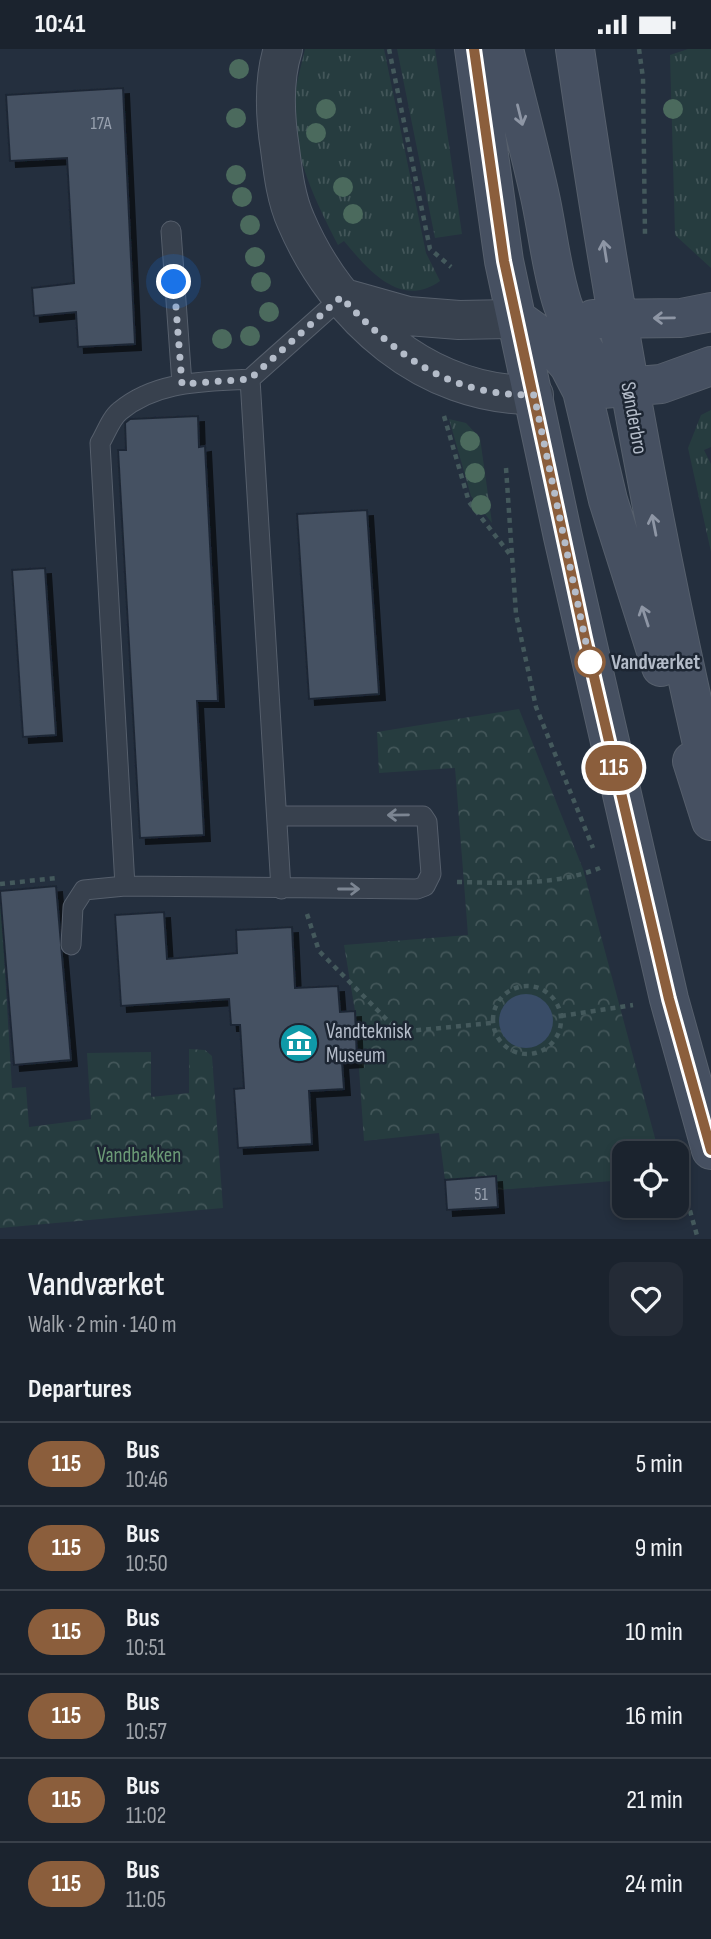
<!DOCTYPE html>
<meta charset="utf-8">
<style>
body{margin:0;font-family:"Sofia Sans Condensed",sans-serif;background:#242b36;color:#f1f3f6;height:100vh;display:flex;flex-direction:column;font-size:26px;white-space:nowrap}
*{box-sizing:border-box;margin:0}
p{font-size:23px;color:#a0a4aa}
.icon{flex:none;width:38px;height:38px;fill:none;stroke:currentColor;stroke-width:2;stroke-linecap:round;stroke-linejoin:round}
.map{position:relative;height:1190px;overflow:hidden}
.details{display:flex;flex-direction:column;background:#1b232e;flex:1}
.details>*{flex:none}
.badge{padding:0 14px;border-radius:23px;font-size:24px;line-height:46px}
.tools{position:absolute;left:612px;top:1092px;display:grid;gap:14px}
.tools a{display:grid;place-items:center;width:77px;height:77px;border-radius:14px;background:#1b232e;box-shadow:0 4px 10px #0003,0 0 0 2px #39404a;font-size:35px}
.you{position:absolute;width:35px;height:35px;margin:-18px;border:5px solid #fff;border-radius:50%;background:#1a73e8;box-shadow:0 0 0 10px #1a73e833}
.map>.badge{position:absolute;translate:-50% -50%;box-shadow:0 0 0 4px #fff}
h2{padding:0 28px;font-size:26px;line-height:63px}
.round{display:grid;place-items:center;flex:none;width:74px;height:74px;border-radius:14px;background:#242b36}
.head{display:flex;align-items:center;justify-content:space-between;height:119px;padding:0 28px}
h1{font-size:33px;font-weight:600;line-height:52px}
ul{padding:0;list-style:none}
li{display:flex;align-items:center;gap:21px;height:84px;padding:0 28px;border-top:2px solid #39404a}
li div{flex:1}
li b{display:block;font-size:26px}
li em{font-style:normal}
li .badge{min-width:77px;font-weight:700;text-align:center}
.status{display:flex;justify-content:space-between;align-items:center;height:49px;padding:0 35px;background:#1b232e;direction:ltr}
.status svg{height:19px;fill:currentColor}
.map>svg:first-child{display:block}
.grass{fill:url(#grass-tufts)}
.park{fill:url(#park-crowns)}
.water{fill:#394c67}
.building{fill:#455162;stroke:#1f2835;stroke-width:2;filter:url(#shadow)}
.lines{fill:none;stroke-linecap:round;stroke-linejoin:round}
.lane-casing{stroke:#565f6c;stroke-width:21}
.street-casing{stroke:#565f6c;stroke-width:40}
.secondary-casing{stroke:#565f6c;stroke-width:40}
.path{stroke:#44595c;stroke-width:4.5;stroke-dasharray:5 5;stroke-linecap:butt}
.lane{stroke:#38414e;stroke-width:19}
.street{stroke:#38414e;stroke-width:38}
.secondary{stroke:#465061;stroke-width:38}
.tree{fill:#4b6a5d}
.oneway{stroke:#8e96a5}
.oneway2{stroke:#7c8592}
.line-casing{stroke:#fff;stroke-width:16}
.line{stroke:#8b5e3c;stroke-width:10}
.walk{stroke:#b4bcc9;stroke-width:7;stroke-dasharray:0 12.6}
.stop-dot{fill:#fff;stroke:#8b5e3c;stroke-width:3.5}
.labels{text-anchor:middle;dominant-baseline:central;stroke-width:5;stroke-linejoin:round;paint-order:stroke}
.number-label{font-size:18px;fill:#98a1af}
.street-label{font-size:21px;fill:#b4bcc9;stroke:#1d2633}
.stop-label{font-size:21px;font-weight:bold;fill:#b4bcc9;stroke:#1d2633;text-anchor:start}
.poi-label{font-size:21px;fill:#b4bcc9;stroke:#1d2633;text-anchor:start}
.park-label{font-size:21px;fill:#6b9a76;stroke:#1d2633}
</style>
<div class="status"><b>10:41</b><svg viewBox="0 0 49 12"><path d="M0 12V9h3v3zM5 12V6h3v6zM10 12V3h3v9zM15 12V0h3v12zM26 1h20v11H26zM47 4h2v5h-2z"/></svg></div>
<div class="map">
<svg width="711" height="1190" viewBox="0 0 711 1190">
<defs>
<pattern id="grass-tufts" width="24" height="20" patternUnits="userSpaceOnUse" patternTransform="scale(1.75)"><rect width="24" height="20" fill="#263c3f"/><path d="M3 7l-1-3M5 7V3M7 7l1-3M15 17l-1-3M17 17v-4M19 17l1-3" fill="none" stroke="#435659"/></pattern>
<pattern id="park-crowns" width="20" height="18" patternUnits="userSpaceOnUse" patternTransform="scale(1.75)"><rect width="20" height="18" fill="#263c3f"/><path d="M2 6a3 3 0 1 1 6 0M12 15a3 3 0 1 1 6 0" fill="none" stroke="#435659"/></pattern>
<filter id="shadow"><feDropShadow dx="6" dy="6" stdDeviation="0" flood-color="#0009"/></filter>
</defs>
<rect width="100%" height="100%" fill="#242f3e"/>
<path class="grass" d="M305,0H384L426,204L440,232C401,260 369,222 344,192L338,196C314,149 290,101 295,48C296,32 302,15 305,0Z
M397,0H435L462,185L435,189Z
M688,0H711V219L675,186L670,6Z
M711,361V398L704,401L711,415V503L688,399L701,366Z
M449,370L466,374L480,389L492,474L471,447Z"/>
<path class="park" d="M519,660L583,820L659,1104H625V1131L497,1141L495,1128L445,1131L439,1084L364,1092L355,962L344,896L468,886L455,719L379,724L377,683Z
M0,841L12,1039L26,1038L29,1078L91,1070L87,1004L151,1003V1048L189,1044V1000L205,1001L212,1007L223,1159L0,1179Z"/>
<path class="water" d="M499 972a27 27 0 1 1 54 0a27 27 0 1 1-54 0Z"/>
<path class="building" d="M123,39L135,295L78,298L76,263L34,267L32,239L74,234L67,109L10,112L6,46Z
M198,367L199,398L205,397L218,652H197L204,786L140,789L118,401H126L125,374L130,370Z
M367,461L379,645L309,650L297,465Z
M45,519L56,686L23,688L12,521Z
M56,837L71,1011L14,1016L0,842Z
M164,863L167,910L237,904L236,881L292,878L295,939L338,937L340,963L355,962L357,1012L342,1013L344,1040L309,1042L312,1095L238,1099L234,1040L244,1039L240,976H231L229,950L121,957L115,866Z
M496,1127L498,1158L447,1161L445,1131Z"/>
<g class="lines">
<g class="lane-casing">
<path id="lane" d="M171,182L182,335
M250,330C205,333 157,331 120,362C111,369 106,384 100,394L125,837L417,840L425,837L431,825L427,773L423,767H278
M281,840L250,330L342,248
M71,896L73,858L84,841L125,837"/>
</g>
<g class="street-casing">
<path id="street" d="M283,0C273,31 275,68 280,100C283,124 286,150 296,172C337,268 426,347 534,346
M344,249L408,267L459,271L517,270"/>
</g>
<g class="secondary-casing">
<path id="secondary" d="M474,0L504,212L563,488L669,950L711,1101
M504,0C516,51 530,101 541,152C554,216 554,264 597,319
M575,0C611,247 654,491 711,734
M517,270L549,293L569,317L582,342L608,451L661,618
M593,270L681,269L711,263
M602,340L661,335L711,317
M692,712L711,772"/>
</g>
<path class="path" d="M389,0L430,200L451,218
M639,0L643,29L645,187
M444,367L469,453L512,508
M506,419L516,565L536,658L593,799
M457,833C506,834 553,837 600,819
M0,835L57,829
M307,865L319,902L399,983L492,974
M493 971a34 34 0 1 1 68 0a34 34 0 1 1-68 0Z
M561,967L633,956
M679,1123L698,1190"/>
<use href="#lane" class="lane"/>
<use href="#street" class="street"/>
<use href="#secondary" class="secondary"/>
</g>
<g class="tree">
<circle cx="239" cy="20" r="10"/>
<circle cx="326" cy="60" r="10"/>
<circle cx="673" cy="60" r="10"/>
<circle cx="236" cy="69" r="10"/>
<circle cx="316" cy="84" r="10"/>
<circle cx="236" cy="126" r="10"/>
<circle cx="343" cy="138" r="10"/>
<circle cx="242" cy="148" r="10"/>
<circle cx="353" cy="165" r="10"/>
<circle cx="250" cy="176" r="10"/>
<circle cx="255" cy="208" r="10"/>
<circle cx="261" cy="233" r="10"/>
<circle cx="269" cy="263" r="10"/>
<circle cx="250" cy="287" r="10"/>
<circle cx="222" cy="290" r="10"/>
<circle cx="470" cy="392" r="10"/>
<circle cx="475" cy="424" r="10"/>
<circle cx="481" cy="456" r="10"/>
</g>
<defs><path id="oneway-shaft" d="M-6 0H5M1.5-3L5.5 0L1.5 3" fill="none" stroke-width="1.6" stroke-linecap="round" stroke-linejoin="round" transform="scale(1.75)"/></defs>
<g class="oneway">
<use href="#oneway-shaft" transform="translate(520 66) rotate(76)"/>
<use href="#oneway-shaft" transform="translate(605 202) rotate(-99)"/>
<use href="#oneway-shaft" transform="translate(664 269) rotate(179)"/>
<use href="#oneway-shaft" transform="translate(654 476) rotate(-101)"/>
<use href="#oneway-shaft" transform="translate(645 567) rotate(-108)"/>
</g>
<g class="oneway2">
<use href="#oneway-shaft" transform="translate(398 766) rotate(179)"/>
<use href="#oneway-shaft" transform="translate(349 840)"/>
</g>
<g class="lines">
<g class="line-casing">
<path id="line" d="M474,0L504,212L585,589L669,950L711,1101"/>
</g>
<use href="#line" class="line"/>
<path class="walk" d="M174,233L182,335L250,330L341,248C398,308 449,347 534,346L590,613"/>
</g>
<defs>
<g id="museum-disc" transform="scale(2.0125)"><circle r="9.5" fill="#0f9aa8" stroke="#1d2633"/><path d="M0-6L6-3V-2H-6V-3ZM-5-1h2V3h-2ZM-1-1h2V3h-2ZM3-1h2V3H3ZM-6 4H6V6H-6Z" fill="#fff"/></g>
</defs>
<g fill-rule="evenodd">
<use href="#museum-disc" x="299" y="994"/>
</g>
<circle class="stop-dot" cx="590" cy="613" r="14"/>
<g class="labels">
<g class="number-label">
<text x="101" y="74">17A</text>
<text x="481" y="1145">51</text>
</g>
<g class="street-label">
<text transform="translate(634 369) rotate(80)">Sønderbro</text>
</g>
<g class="stop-label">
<text x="611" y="613">Vandværket</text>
</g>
<g class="poi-label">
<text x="326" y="982">Vandteknisk<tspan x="326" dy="24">Museum</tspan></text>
</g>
<g class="park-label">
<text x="139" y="1106">Vandbakken</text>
</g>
</g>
</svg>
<div class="tools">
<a><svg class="icon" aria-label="locate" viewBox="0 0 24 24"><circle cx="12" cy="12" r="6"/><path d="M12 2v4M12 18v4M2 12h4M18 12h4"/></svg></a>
</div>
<div class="you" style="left:174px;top:233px"></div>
<b class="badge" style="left:614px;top:719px;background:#8b5e3c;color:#fff">115</b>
</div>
<section class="details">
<div class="head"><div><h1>Vandværket</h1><p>Walk · 2 min · 140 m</p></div><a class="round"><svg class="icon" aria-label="heart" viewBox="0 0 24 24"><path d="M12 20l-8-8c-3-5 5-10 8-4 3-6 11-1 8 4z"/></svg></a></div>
<h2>Departures</h2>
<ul>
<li><span class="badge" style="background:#8b5e3c;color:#fff">115</span><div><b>Bus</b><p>10:46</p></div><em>5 min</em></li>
<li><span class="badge" style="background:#8b5e3c;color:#fff">115</span><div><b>Bus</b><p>10:50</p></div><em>9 min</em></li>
<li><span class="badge" style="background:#8b5e3c;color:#fff">115</span><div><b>Bus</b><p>10:51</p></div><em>10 min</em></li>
<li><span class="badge" style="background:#8b5e3c;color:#fff">115</span><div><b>Bus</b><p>10:57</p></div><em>16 min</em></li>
<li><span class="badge" style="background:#8b5e3c;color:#fff">115</span><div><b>Bus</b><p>11:02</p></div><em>21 min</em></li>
<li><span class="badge" style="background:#8b5e3c;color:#fff">115</span><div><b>Bus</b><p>11:05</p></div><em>24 min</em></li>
</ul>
</section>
